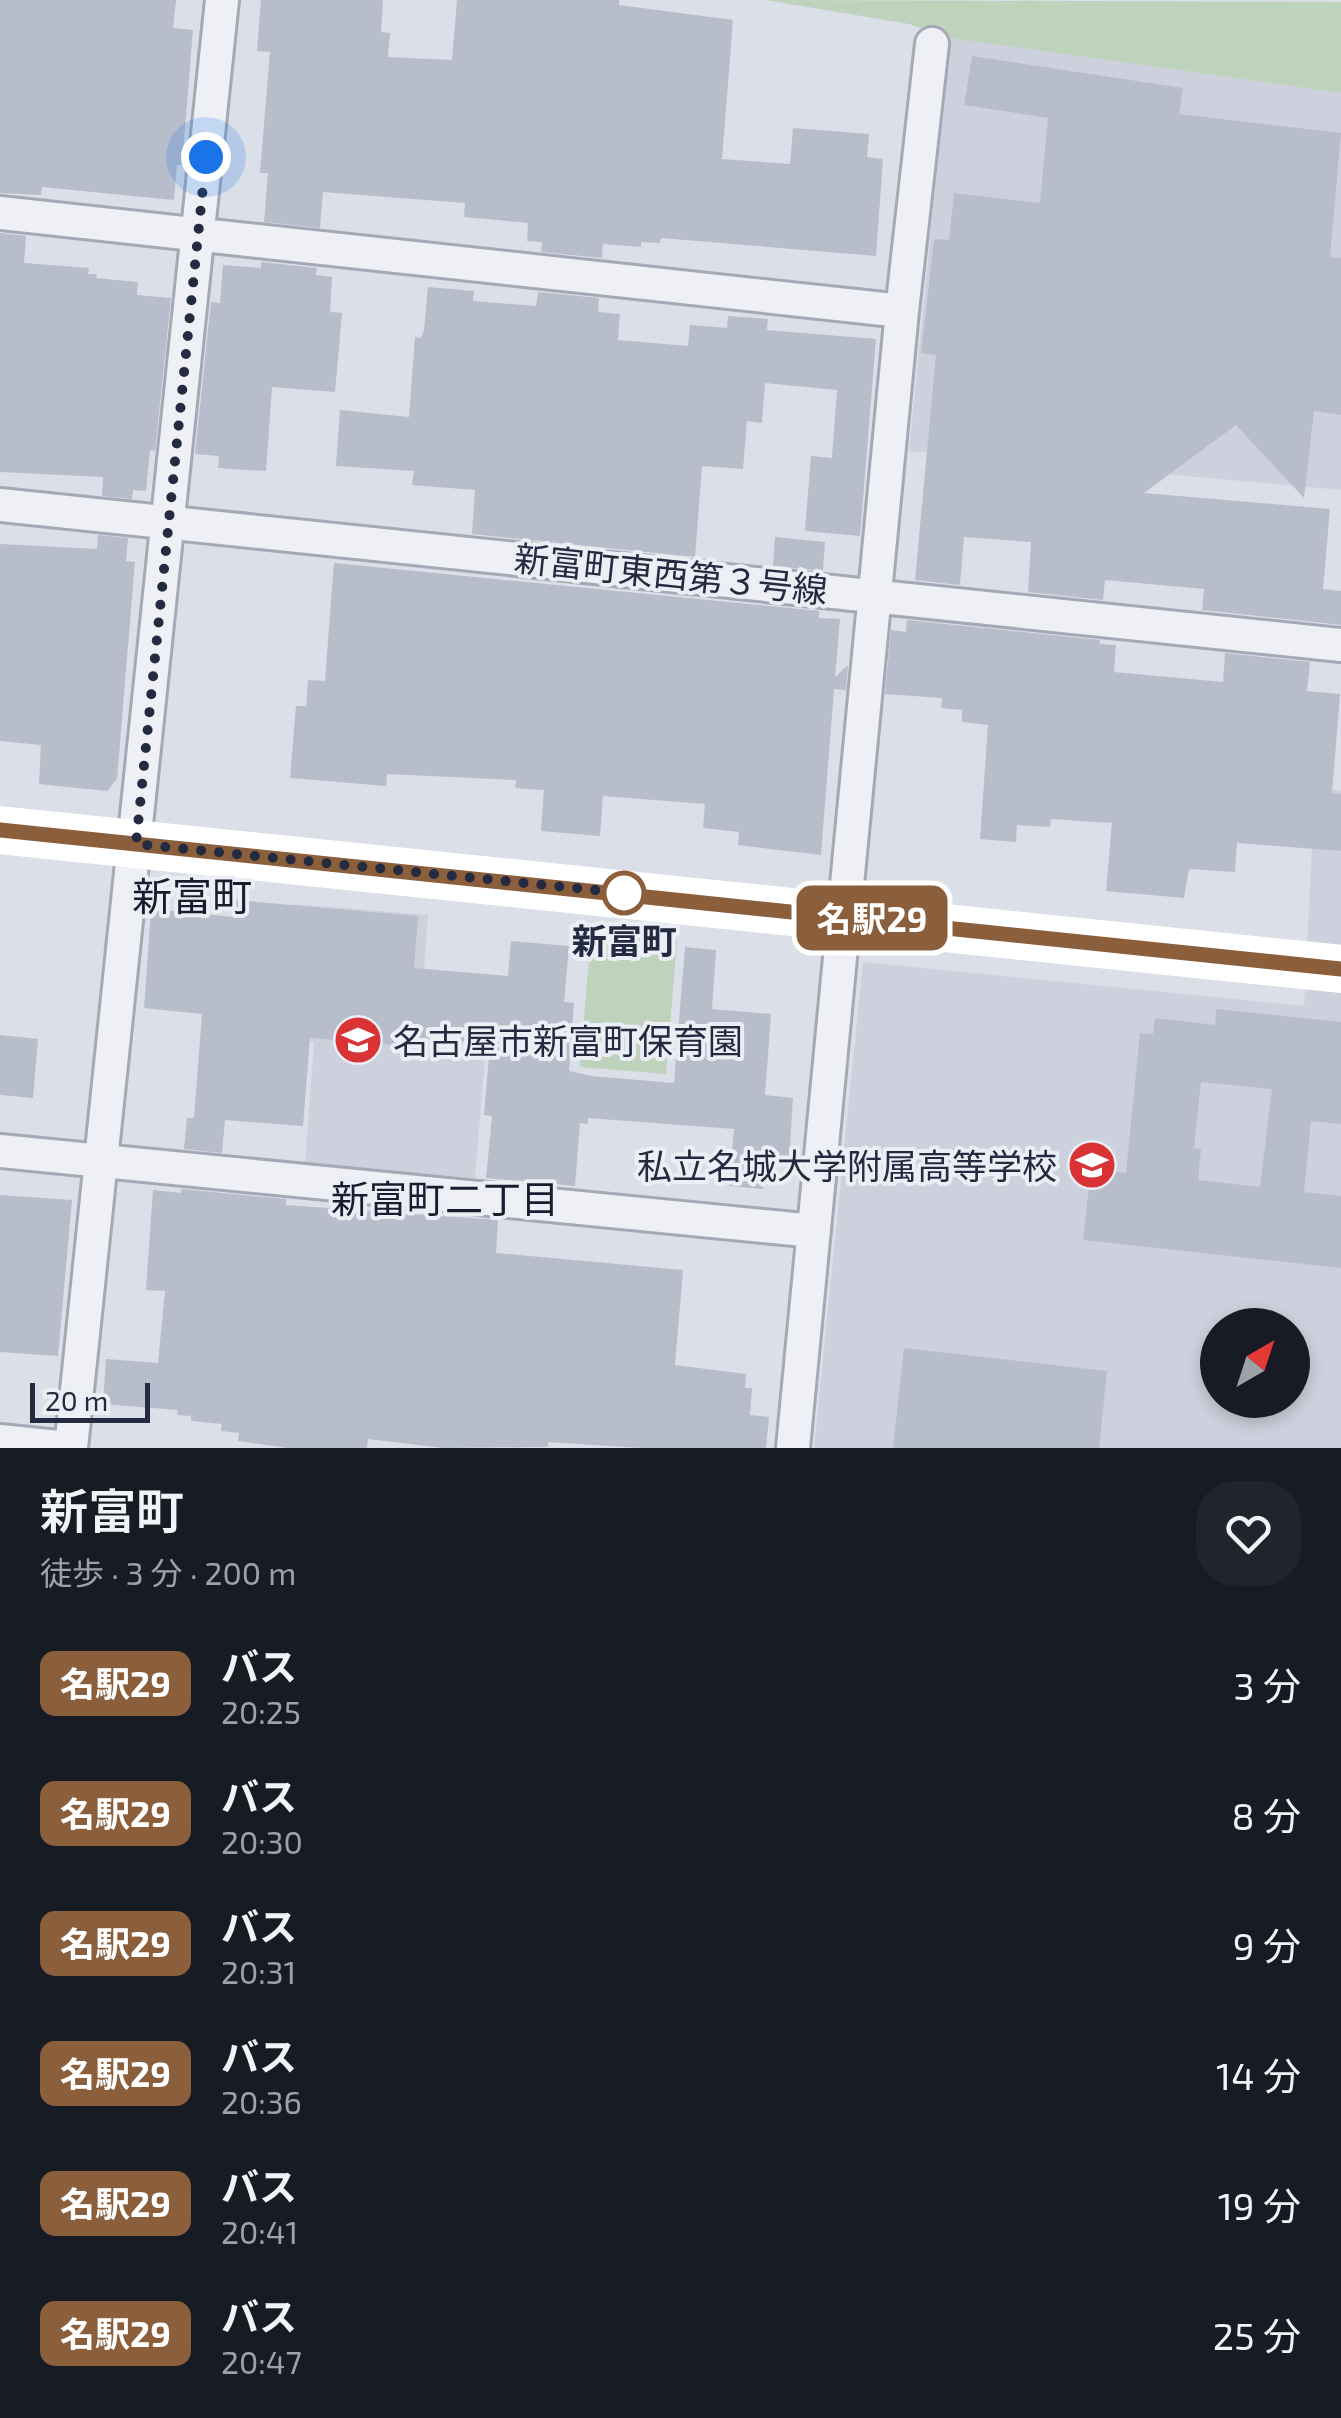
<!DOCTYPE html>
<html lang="ja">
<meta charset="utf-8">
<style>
body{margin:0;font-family:"Exo 2","Noto Sans JP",sans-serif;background:#20242c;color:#f1f3f6;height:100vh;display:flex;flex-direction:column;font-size:38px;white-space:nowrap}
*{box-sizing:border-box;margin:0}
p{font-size:32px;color:#9ea1a6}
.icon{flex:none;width:55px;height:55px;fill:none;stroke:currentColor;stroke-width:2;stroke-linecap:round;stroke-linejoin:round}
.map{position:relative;height:1448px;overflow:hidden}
.panel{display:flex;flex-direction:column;background:#171b24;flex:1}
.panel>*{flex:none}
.badge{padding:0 20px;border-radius:15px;font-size:35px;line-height:65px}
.needle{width:65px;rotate:39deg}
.buttons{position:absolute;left:1200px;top:1308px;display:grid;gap:20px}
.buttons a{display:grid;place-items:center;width:110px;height:110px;border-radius:50%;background:#171b24;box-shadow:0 5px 15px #0003;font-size:50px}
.scale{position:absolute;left:30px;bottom:25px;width:120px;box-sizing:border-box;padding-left:10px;border:5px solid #242a3f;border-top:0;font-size:28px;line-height:35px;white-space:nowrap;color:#242a3f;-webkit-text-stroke:8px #ebeef5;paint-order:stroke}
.you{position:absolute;width:50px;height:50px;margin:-25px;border:8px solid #fff;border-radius:50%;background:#1a73e8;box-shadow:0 0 0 15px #1a73e833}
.map>.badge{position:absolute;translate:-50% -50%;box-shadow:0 0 0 5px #fff}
.round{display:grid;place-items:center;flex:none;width:105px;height:105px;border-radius:40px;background:#20242c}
.overview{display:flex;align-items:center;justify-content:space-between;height:170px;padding:0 40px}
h1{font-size:48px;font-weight:600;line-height:75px}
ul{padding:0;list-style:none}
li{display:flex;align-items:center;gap:30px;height:130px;padding:0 40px}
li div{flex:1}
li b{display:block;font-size:38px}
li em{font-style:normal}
li .badge{min-width:110px;font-weight:700;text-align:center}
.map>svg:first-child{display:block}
.built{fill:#cdd1dd;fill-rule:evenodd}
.green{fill:#bed2bc}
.building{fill:#b8bdcb;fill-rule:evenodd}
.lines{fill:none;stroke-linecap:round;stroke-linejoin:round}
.minor-casing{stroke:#a4a9b5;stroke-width:38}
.minor{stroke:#eef0f5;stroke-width:32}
.secondary{stroke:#fff;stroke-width:48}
.line-casing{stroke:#fff;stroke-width:22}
.line{stroke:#8b5e3c;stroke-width:15}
.walk{stroke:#242a3f;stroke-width:10;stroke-dasharray:0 18}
.stop-dot{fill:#fff;stroke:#8b5e3c;stroke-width:5}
.labels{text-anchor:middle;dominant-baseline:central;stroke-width:8;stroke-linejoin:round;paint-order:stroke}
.street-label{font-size:35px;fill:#242a3f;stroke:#ebeef5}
.stop-label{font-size:35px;font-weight:bold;fill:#242a3f;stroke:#ebeef5}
.poi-label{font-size:35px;fill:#242a3f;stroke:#ebeef5;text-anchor:start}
.neighbourhood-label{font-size:38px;fill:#171c2f;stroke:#ebeef5}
.quarter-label{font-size:40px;fill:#171c2f;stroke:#ebeef5}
</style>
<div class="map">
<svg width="1341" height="1448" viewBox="0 0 1341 1448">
<rect width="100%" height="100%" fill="#dbdfe7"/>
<path class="built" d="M950,38L1341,93V490L909,451Z
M1315,788L1341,790V1448H814L863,962L1304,1006ZM1218,1325H1292V1400H1218Z
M293,904L428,915L418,1050L485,1056L475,1178L305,1164L314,1042L282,1039Z"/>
<path class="green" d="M766,0L1341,2V93L950,38L909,24Z
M591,934L677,941L666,1074L580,1067Z"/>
<path class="building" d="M0,0H176L173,28L193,30L182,165H177L174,200L42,187L41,195L0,193Z
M261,0H383L381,32L390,33L388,57L452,60L457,0H619V5L733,20L722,159L790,164L793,128L869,134L867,157L883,159L876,256L661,238L660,243L641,242V247L603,244L602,258L541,252L542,242L527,241L528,223L464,217L465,203L323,192L320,228L264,222L268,173H260L270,52L257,51Z
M972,56L1183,88L1179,114L1341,133L1330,257L1341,258V415L1314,411L1304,498L1236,425L1144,493L1330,509L1323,589L1341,591V625L1202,610L1204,589L1105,580L1103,600L1028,592L1031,542L964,537L960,585L915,580L936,355L921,353L934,239L949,240L954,193L1040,203L1048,118L964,105Z
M0,233L26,236L24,263L89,268L88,274H97L96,278L138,282L137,295L171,298L155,451L150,450L146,491L133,490L132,499L102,496L103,477L0,472Z
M261,262L317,268L316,275L332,277L330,312L342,313L335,392L272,387L266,471L218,468L219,456L195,454L211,302L220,303L223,265L261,268Z
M428,287L474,291L473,301L536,306L538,292L599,298L598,312L620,314L618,340L688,346L690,325L727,328L728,316L768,319L767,330L876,339L860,536L805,531L811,456L832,458L837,390L765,383L762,423L747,421L743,469L702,466L695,557L472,534L475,490L412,485L414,471L336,466L340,410L409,417L415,337L421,338L424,330Z
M98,535L128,538L126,561L135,562L117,779L107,791L39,784L41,745L0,741V544L97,549Z
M775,537L825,542L823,571L773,566Z
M334,563L819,611V618L840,619L835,677L848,665L846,690L834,689L821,855L738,845L739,832L703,828L705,804L603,796L600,836L541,831L544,790L515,788L516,780L387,774L386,786L290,778L296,706H306L308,680L325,681Z
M907,620L1100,640L1099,644L1116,645L1114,672L1223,682L1225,653L1310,662L1307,691L1340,694L1332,793L1341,794V851L1237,843L1235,872L1189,869L1184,898L1106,891L1112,823L1051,819L1050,827L1017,825L1016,842L980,839L988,725L962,722V710L941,708L942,698L885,694L891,630L906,632Z
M235,900L418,916L414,968L508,976L511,941L569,946L564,1002L574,1003L569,1071L591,1076L674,1083L685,947L716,950L712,1009L771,1014L765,1095L793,1098L789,1161L765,1159L763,1189L729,1186L734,1129L588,1118V1124L580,1123L575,1186L486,1178L492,1116L484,1115L490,1044L409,1037L408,1046L310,1038L303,1126L225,1120L222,1153L184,1149L187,1118H194L202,1014L144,1008L151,909L234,917Z
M1216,1009L1341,1022V1124L1311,1121L1304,1192L1341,1196V1268L1083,1240L1091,1169L1126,1173L1140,1033L1153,1034L1155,1018L1215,1025ZM1201,1082L1272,1089L1260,1187L1198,1180L1201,1149L1194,1148Z
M0,1035L38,1039L33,1098L0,1095Z
M181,1189L286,1199V1205L498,1220L496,1253L683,1270L675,1365L746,1374L745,1388H752L750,1415L769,1417L766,1448H640L548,1442V1447L444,1448L368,1439L367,1448H288L238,1441L239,1433L221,1431L222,1424L191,1421V1416L177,1415L178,1410L103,1404L106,1359L158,1363L165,1291L146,1290L153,1190L181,1193Z
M0,1195L72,1200L58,1356L0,1352Z
M904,1348L1107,1371L1099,1448H893Z"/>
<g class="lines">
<g class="minor-casing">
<path id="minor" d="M0,213L902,311
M0,505L1341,645
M0,1151L814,1231
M0,1441L68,1448
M71,1448L222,0
M793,1448L902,311L932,44"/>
</g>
<use href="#minor" class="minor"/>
<path class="secondary" d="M0,830L1341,969"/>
</g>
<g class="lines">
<g class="line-casing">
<path id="line" d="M0,830L1341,969"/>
</g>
<use href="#line" class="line"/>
<path class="walk" d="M206,157L136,844L624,893"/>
</g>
<defs>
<g id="school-disc" transform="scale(2.5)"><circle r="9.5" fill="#da3336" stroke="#ebeef5"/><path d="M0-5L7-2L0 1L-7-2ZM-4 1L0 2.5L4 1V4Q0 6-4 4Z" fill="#fff"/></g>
</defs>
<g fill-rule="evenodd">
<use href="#school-disc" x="358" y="1040"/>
<use href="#school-disc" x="1092" y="1165"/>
</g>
<circle class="stop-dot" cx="624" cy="893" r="20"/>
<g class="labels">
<g class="street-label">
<text transform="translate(671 573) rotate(6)">新富町東西第３号線</text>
</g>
<g class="stop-label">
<text x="624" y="940">新富町</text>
</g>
<g class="poi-label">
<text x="393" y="1040">名古屋市新富町保育園</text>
<text x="1057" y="1165" text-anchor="end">私立名城大学附属高等学校</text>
</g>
<g class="neighbourhood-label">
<text x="445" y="1198">新富町二丁目</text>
</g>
<g class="quarter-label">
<text x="192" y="895">新富町</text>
</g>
</g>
</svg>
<div class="buttons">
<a><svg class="needle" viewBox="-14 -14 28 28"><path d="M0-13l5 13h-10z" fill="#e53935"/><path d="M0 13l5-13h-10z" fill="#9ea1a6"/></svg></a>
</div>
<div class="scale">20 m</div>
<div class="you" style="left:206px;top:157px"></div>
<b class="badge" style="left:872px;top:918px;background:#8b5e3c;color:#fff">名駅29</b>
</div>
<section class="panel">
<div class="overview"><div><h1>新富町</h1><p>徒歩 · 3 分 · 200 m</p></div><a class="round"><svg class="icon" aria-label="heart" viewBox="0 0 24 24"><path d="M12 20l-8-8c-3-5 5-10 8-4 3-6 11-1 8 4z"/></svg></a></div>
<ul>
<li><span class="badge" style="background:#8b5e3c;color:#fff">名駅29</span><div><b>バス</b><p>20:25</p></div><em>3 分</em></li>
<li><span class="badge" style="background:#8b5e3c;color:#fff">名駅29</span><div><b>バス</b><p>20:30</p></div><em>8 分</em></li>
<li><span class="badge" style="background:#8b5e3c;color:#fff">名駅29</span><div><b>バス</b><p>20:31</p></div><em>9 分</em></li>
<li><span class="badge" style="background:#8b5e3c;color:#fff">名駅29</span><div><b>バス</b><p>20:36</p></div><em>14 分</em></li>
<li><span class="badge" style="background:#8b5e3c;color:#fff">名駅29</span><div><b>バス</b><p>20:41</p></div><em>19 分</em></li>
<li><span class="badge" style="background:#8b5e3c;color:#fff">名駅29</span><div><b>バス</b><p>20:47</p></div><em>25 分</em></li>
</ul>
</section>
